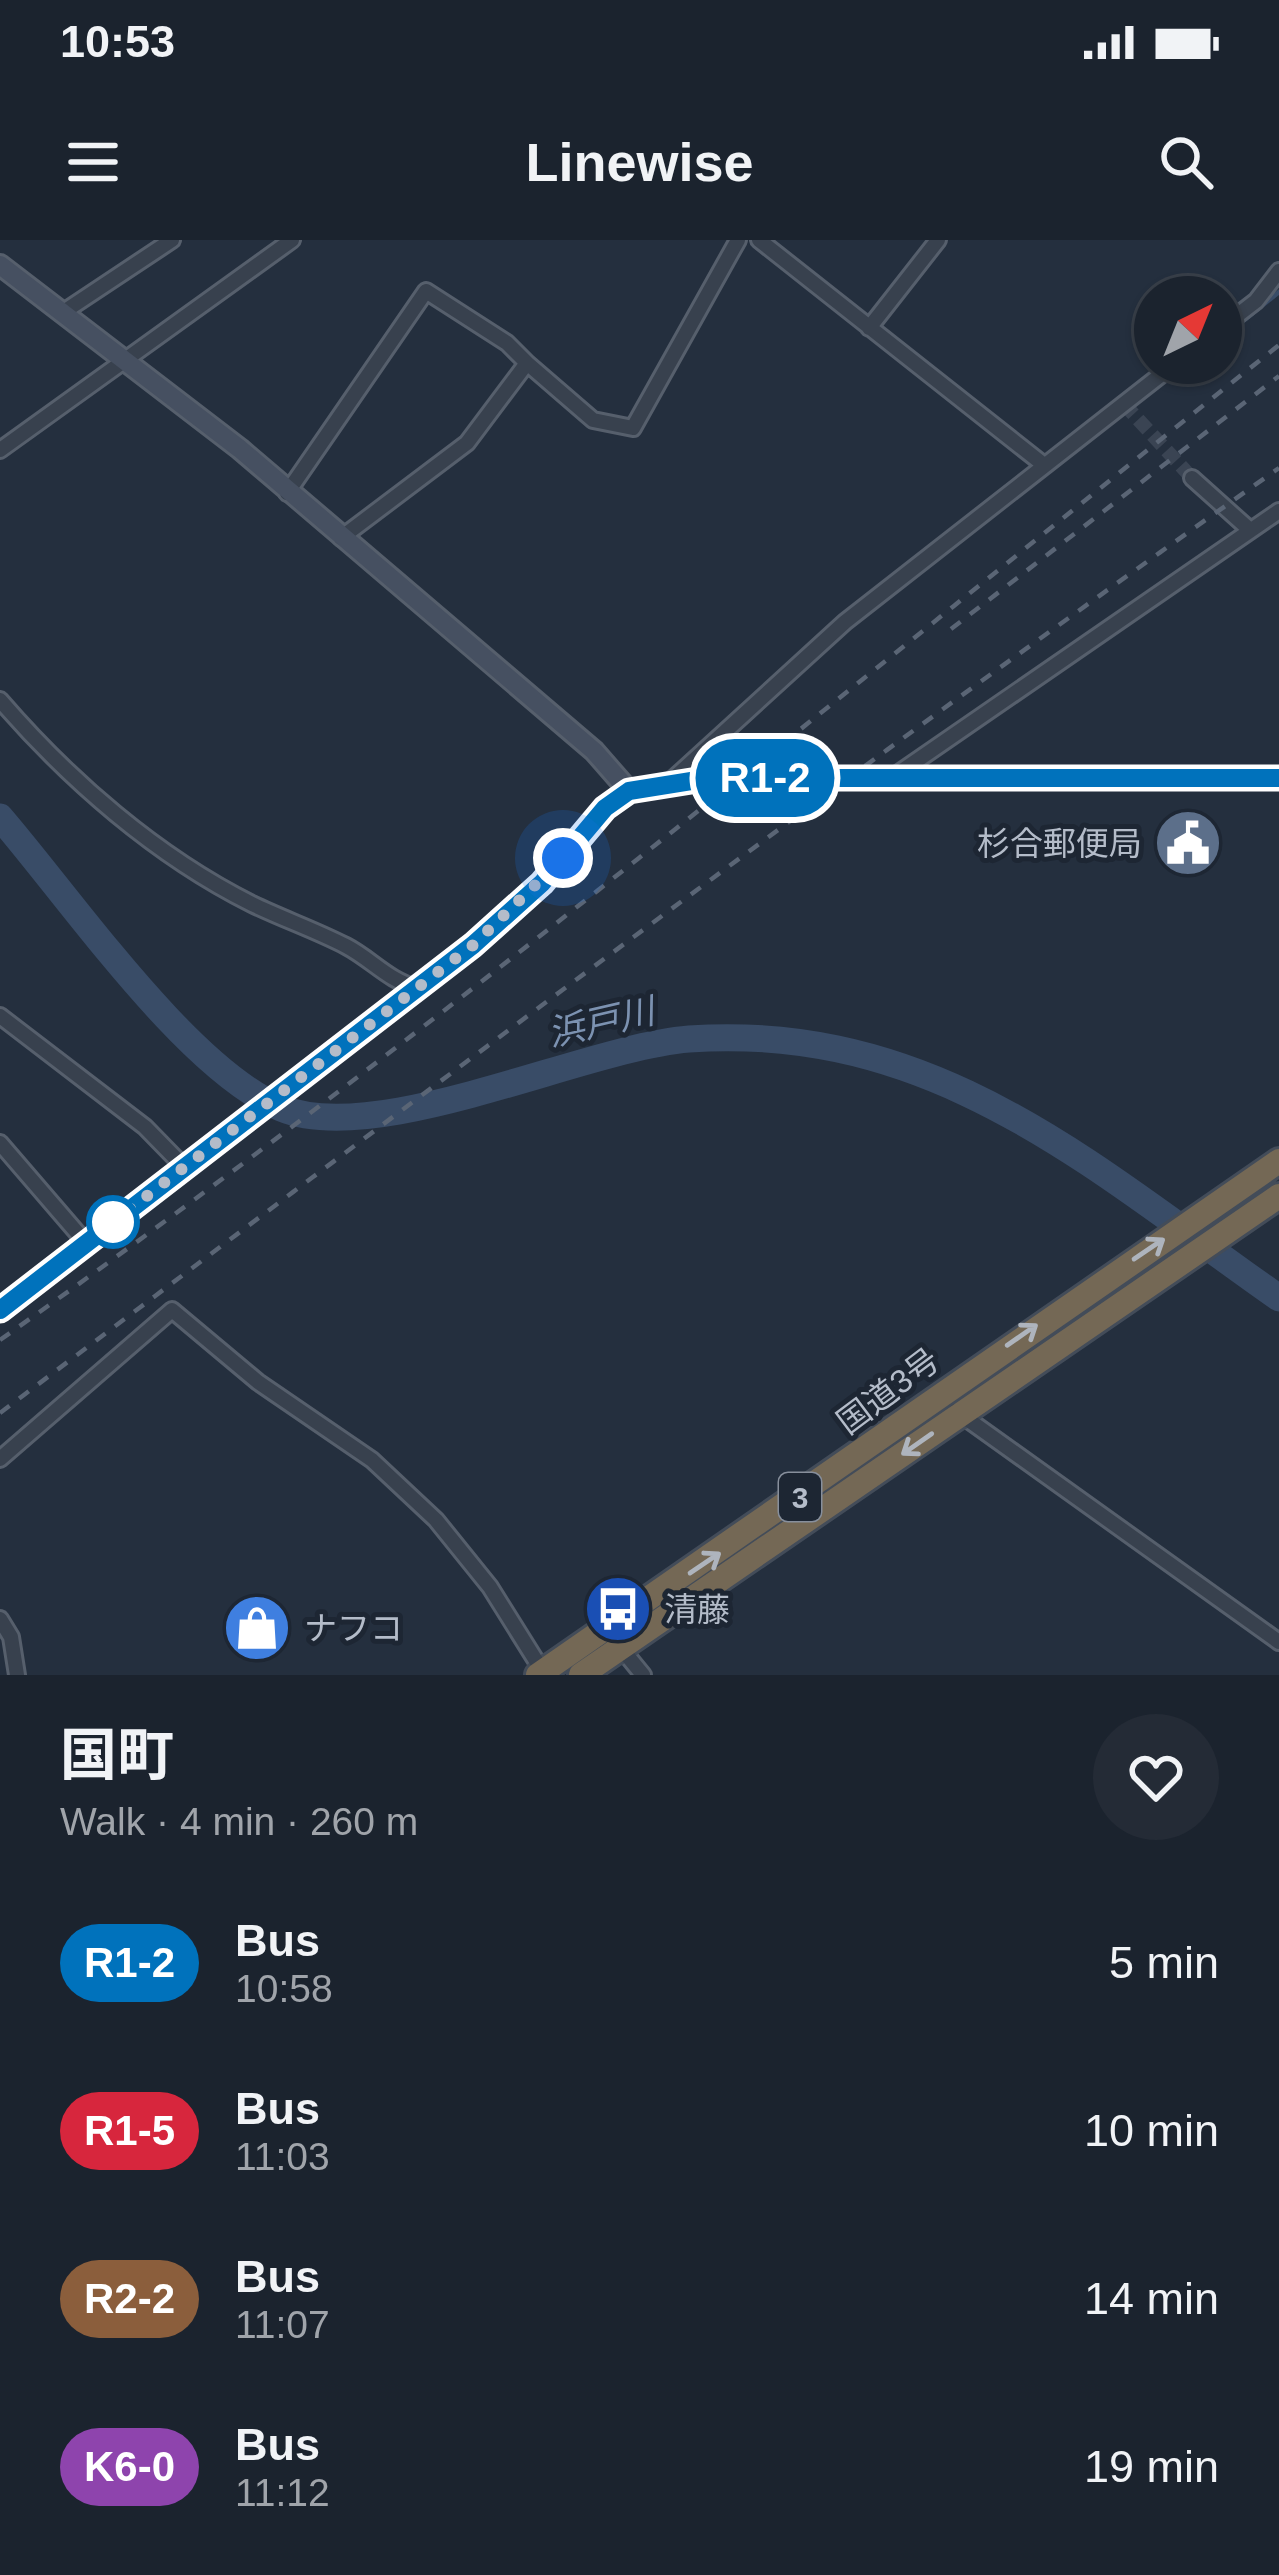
<!DOCTYPE html>
<meta charset="utf-8">
<style>
body{margin:0;font-family:Arial,"Noto Sans JP",sans-serif;background:#242b36;color:#f1f3f6;height:100vh;display:flex;flex-direction:column;font-size:45px;white-space:nowrap}
*{box-sizing:border-box;margin:0}
p{font-size:39px;color:#a0a4aa}
.icon{flex:none;width:66px;height:66px;fill:none;stroke:currentColor;stroke-width:2;stroke-linecap:round;stroke-linejoin:round}
.map{position:relative;height:1435px;overflow:hidden}
.drawer{display:flex;flex-direction:column;background:#1b232e;flex:1}
.drawer>*{flex:none}
.badge{padding:0 24px;border-radius:39px;font-size:42px;line-height:78px}
.needle{width:78px;rotate:43deg}
.tools{position:absolute;left:1134px;top:36px;display:grid;gap:24px}
.tools a{display:grid;place-items:center;width:108px;height:108px;border-radius:50%;background:#1b232e;box-shadow:0 3px 9px #0004,0 0 0 3px #39404a;font-size:60px}
.you{position:absolute;width:60px;height:60px;margin:-30px;border:9px solid #fff;border-radius:50%;background:#1a73e8;box-shadow:0 0 0 18px #1a73e833}
.map>.badge{position:absolute;translate:-50% -50%;box-shadow:0 0 0 6px #fff}
.round{display:grid;place-items:center;flex:none;width:126px;height:126px;border-radius:63px;background:#242b36}
.overview{display:flex;align-items:center;justify-content:space-between;height:204px;padding:0 60px}
h1{font-size:57px;font-weight:700;line-height:90px}
ul{padding:0;list-style:none}
li{display:flex;align-items:center;gap:36px;height:168px;padding:0 60px}
li div{flex:1}
li b{display:block;font-size:45px}
li em{font-style:normal}
li .badge{min-width:132px;font-weight:700;text-align:center}
.status{display:flex;justify-content:space-between;align-items:center;height:84px;padding:0 60px;background:#1b232e;direction:ltr}
.status svg{height:33px;fill:currentColor}
header{display:flex;justify-content:space-between;align-items:center;height:156px;padding:0 60px;background:#1b232e;font-size:54px;font-weight:700}
.map>svg:first-child{display:block}
.lines{fill:none;stroke-linecap:round;stroke-linejoin:round}
.stream{stroke:#394c67;stroke-width:4.5}
.river{stroke:#394c67;stroke-width:27}
.street-tunnel{stroke:#3a4453;stroke-width:14;stroke-dasharray:14 7;stroke-linecap:butt}
.secondary-tunnel{stroke:#3a4453;stroke-width:18;stroke-dasharray:18 9;stroke-linecap:butt}
.street-casing{stroke:#565f6c;stroke-width:20}
.secondary-casing{stroke:#565f6c;stroke-width:24}
.highway-casing{stroke:#434c59;stroke-width:30}
.street{stroke:#38414e;stroke-width:14}
.secondary{stroke:#465061;stroke-width:18}
.highway{stroke:#746855;stroke-width:24}
.rail{stroke:#5a6575;stroke-width:4.5;stroke-dasharray:12 12;stroke-linecap:butt}
.oneway{stroke:#aeb4bd}
.line-casing{stroke:#fff;stroke-width:27}
.line{stroke:#0072bc;stroke-width:18}
.walk{stroke:#b4bcc9;stroke-width:12;stroke-dasharray:0 21.6}
.stop-dot{fill:#fff;stroke:#0072bc;stroke-width:6}
.labels{text-anchor:middle;dominant-baseline:central;stroke-width:10;stroke-linejoin:round;paint-order:stroke}
.shield{fill:#1d2633;stroke:#878f9c;stroke-width:3}
.shield-label{font-size:30px;font-weight:bold;fill:#b4bcc9}
.poi-label{font-size:33px;fill:#b4bcc9;stroke:#1d2633;text-anchor:start}
.street-label{font-size:33px;fill:#b4bcc9;stroke:#1d2633}
.water-label{font-size:36px;font-style:italic;fill:#7c92b1;stroke:#1d2633}
</style>
<div class="status"><b>10:53</b><svg viewBox="0 0 49 12"><path d="M0 12V9h3v3zM5 12V6h3v6zM10 12V3h3v9zM15 12V0h3v12zM26 1h20v11H26zM47 4h2v5h-2z"/></svg></div>
<header><svg class="icon" aria-label="menu" viewBox="0 0 24 24"><path d="M4 6h16M4 12h16M4 18h16"/></svg>Linewise<svg class="icon" aria-label="search" viewBox="0 0 24 24"><circle cx="10" cy="10" r="6"/><path d="M15 15l6 6"/></svg></header>
<div class="map">
<svg width="1279" height="1435" viewBox="0 0 1279 1435">
<rect width="100%" height="100%" fill="#242f3e"/>
<g class="lines">
<path class="stream" d="M1221,99L1279,52"/>
<path class="river" d="M0,577C70,658 187,829 281,868C376,908 586,807 689,799C935,782 1092,927 1279,1058"/>
<path class="street-tunnel" d="M1124,164L1192,238"/>
<path class="secondary-tunnel" d="M710,537L782,538"/>
<g class="street-casing">
<path id="street" d="M759,0L1044,225
M62,73L172,0
M869,88L938,0
M1221,88L1256,61L1279,31
M0,210L292,0
M1192,238L1250,290
M287,253L426,51L507,103L527,123
M341,298L467,203L527,123L593,180L633,188L738,0
M0,460C69,540 156,616 252,664C283,679 315,690 346,706C371,719 389,741 417,748
M893,537L1279,271
M672,540L845,382L1176,123
M0,776L145,887L184,927
M0,903L86,1003
M956,1171L1279,1402
M0,1219L172,1070L258,1142L372,1220L436,1280L490,1347L545,1435
M0,1379L11,1397L17,1435
M621,1408L643,1435"/>
</g>
<g class="secondary-casing">
<path id="secondary" d="M0,25L240,209L594,511L629,551
M782,538L1279,539
M0,1070L473,705L542,643L605,568L629,551L710,537"/>
</g>
<g class="highway-casing">
<path id="highway" d="M538,1435L1279,921
M581,1435L1279,956"/>
</g>
<use href="#street" class="street"/>
<use href="#secondary" class="secondary"/>
<use href="#highway" class="highway"/>
<path class="rail" d="M951,389L1279,136
M0,1100C441,789 857,441 1279,105
M0,1173C423,854 845,534 1279,228"/>
</g>
<defs><path id="oneway-shaft" d="M-6 0H5M1.5-3L5.5 0L1.5 3" fill="none" stroke-width="1.6" stroke-linecap="round" stroke-linejoin="round" transform="scale(3)"/></defs>
<g class="oneway">
<use href="#oneway-shaft" transform="translate(1149 1009) rotate(-34)"/>
<use href="#oneway-shaft" transform="translate(1022 1095) rotate(-35)"/>
<use href="#oneway-shaft" transform="translate(917 1204) rotate(145)"/>
<use href="#oneway-shaft" transform="translate(705 1323) rotate(-34)"/>
</g>
<g class="lines">
<g class="line-casing">
<path id="line" d="M0,1070L473,705L542,643L605,568L629,551L710,538H1279"/>
</g>
<use href="#line" class="line"/>
<path class="walk" d="M113,982L473,705L563,618"/>
</g>
<defs>
<g id="civic-disc" transform="scale(3.45)"><circle r="9.5" fill="#5c6f8a" stroke="#1d2633"/><path d="M-.6-6.5H3V-4.5H.6V-3L4-1V1h2V6H-6V1h2V-1L-.6-3ZM-1.2 2.5V6h2.4V2.5Z" fill="#fff"/></g>
<g id="bus-disc" transform="scale(3.45)"><circle r="9.5" fill="#1a4fb4" stroke="#1d2633"/><path d="M-5-6H5V4H4V6H2V4H-2V6H-4V4H-5ZM-3.5-4V0h7V-4ZM-3.5 1.2v1.5H-2V1.2ZM2 1.2v1.5H3.5V1.2Z" fill="#fff"/></g>
<g id="shop-disc" transform="scale(3.45)"><circle r="9.5" fill="#3f7fe0" stroke="#1d2633"/><path d="M-5-2.5h2.3a2.7 3.5 0 0 1 5.4 0H5L5.5 6h-11ZM-1.5-2.5h3a1.5 2.3 0 0 0-3 0Z" fill="#fff"/></g>
</defs>
<g fill-rule="evenodd">
<use href="#civic-disc" x="1188" y="603"/>
<use href="#bus-disc" x="618" y="1369"/>
<use href="#shop-disc" x="257" y="1388"/>
</g>
<circle class="stop-dot" cx="113" cy="982" r="24"/>
<g class="labels">
<rect class="shield" x="779" y="1233" width="42" height="48" rx="9"/>
<g class="shield-label">
<text x="800" y="1257">3</text>
</g>
<g class="poi-label">
<text x="1142" y="603" text-anchor="end">杉合郵便局</text>
<text x="664" y="1369">清藤</text>
<text x="304" y="1388">ナフコ</text>
</g>
<g class="street-label">
<text transform="translate(888 1151) rotate(-37)">国道3号</text>
</g>
<g class="water-label">
<text transform="translate(601 782) rotate(-13)">浜戸川</text>
</g>
</g>
</svg>
<div class="tools">
<a><svg class="needle" viewBox="-14 -14 28 28"><path d="M0-13l5 13h-10z" fill="#e53935"/><path d="M0 13l5-13h-10z" fill="#a0a4aa"/></svg></a>
</div>
<div class="you" style="left:563px;top:618px"></div>
<b class="badge" style="left:765px;top:538px;background:#0072bc;color:#fff">R1-2</b>
</div>
<section class="drawer">
<div class="overview"><div><h1>国町</h1><p>Walk · 4 min · 260 m</p></div><a class="round"><svg class="icon" aria-label="heart" viewBox="0 0 24 24"><path d="M12 20l-8-8c-3-5 5-10 8-4 3-6 11-1 8 4z"/></svg></a></div>
<ul>
<li><span class="badge" style="background:#0072bc;color:#fff">R1-2</span><div><b>Bus</b><p>10:58</p></div><em>5 min</em></li>
<li><span class="badge" style="background:#d7263d;color:#fff">R1-5</span><div><b>Bus</b><p>11:03</p></div><em>10 min</em></li>
<li><span class="badge" style="background:#8b5e3c;color:#fff">R2-2</span><div><b>Bus</b><p>11:07</p></div><em>14 min</em></li>
<li><span class="badge" style="background:#8e44ad;color:#fff">K6-0</span><div><b>Bus</b><p>11:12</p></div><em>19 min</em></li>
</ul>
</section>
